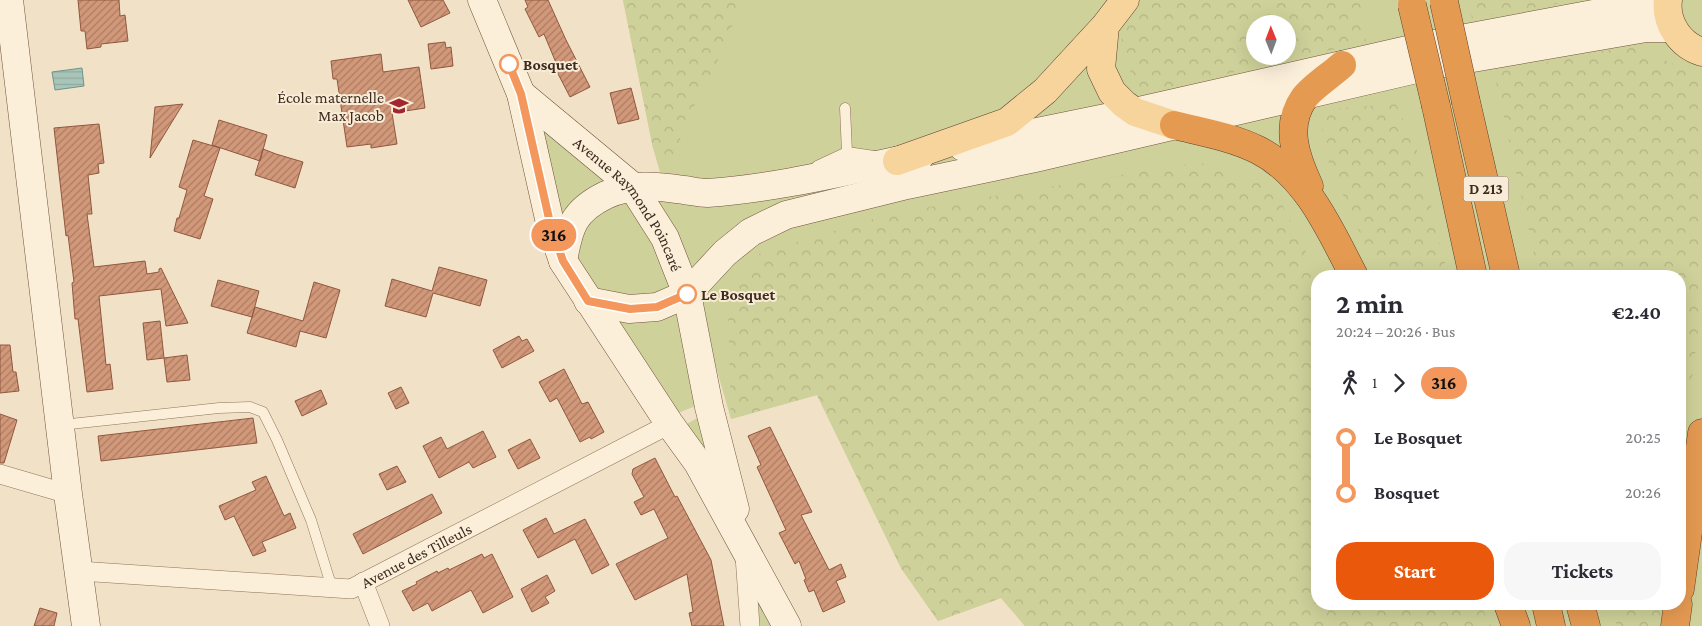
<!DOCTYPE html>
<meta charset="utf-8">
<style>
body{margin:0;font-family:"Crimson Pro",serif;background:#f7f7f7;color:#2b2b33;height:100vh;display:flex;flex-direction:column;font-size:19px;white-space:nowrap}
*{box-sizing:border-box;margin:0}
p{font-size:16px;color:#7c7c81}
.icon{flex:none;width:28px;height:28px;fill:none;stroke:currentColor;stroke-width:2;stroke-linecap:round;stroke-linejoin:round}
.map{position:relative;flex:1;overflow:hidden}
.details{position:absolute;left:1311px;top:270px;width:375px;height:340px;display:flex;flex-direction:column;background:#fff;border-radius:20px;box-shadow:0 5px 20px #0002}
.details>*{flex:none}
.badge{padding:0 10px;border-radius:16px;font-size:18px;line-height:32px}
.needle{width:32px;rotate:359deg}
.fabs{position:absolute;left:1246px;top:15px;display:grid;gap:10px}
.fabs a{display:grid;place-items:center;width:50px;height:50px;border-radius:50%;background:#fff;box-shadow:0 5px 20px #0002;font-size:25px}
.map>.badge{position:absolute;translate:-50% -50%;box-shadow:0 0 0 2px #fff}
.legs{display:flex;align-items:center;gap:8px;height:55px;padding:0 25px;font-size:16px}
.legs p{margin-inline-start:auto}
.overview{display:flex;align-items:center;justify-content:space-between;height:85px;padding:0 25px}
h1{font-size:28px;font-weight:700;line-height:38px}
.action{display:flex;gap:10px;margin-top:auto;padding:10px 25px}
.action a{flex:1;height:58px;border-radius:20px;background:#ea580c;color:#fff;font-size:20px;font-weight:700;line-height:58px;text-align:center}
.action a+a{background:#f7f7f7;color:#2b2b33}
ul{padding:0 25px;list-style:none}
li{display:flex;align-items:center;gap:18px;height:55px;font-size:19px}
li i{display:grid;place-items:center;width:8px;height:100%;margin:0 6px;background:currentColor}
li i::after{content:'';width:12px;height:12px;margin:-6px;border:4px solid;border-radius:50%;background:#fff}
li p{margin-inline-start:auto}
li:first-child i{background:linear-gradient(#0000 50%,currentColor 0)}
li:last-child i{background:linear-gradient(currentColor 50%,#0000 0)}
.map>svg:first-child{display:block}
.green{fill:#ced199;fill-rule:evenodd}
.forest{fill:url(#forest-crowns);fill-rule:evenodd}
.water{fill:url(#water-rules);stroke:#6d9488}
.building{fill:url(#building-hatch);stroke:#90583e}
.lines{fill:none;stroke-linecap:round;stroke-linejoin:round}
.lane-casing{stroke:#8f725a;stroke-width:11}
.street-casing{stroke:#8f725a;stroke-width:20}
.secondary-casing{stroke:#70533d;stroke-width:29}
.primary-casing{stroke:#5c402e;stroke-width:29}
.highway-casing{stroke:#5c402e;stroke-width:29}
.lane{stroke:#fbefda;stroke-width:10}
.street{stroke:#fbefda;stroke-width:19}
.secondary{stroke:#fbefda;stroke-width:28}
.primary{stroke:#f6d49c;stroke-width:28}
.highway{stroke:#e59a52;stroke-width:28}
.highway-bridge-casing{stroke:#5c402e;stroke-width:29;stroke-linecap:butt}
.highway-bridge{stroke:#e59a52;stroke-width:28}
.line-1-casing{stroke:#fff;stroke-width:11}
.line-1{stroke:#f3975d;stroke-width:8}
.stop-1-dot{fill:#fff;stroke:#f3975d;stroke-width:2.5}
.labels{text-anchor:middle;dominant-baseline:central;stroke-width:4;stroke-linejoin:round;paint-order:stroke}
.shield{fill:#f8ecd6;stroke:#766556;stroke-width:1}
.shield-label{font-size:15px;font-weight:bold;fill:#3e2b1f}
.stop-label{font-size:16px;font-weight:bold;fill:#3e2b1f;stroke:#f8ecd6;text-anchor:start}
.poi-label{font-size:16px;fill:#3e2b1f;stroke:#f8ecd6;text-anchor:end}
.street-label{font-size:16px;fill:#3e2b1f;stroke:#f8ecd6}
</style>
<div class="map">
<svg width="1702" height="626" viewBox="0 0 1702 626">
<defs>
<pattern id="forest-crowns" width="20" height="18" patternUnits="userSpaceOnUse" patternTransform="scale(1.25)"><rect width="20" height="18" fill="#ced199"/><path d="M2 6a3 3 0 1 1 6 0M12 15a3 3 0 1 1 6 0" fill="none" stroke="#b2b483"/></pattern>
<pattern id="water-rules" width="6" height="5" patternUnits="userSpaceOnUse" patternTransform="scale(1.25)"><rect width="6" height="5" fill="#a8c5ba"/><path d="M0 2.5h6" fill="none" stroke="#92a99f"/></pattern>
<pattern id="building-hatch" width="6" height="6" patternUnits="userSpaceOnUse" patternTransform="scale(1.25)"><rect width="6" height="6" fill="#d2987a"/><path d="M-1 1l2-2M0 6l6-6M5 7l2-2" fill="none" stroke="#ac7c63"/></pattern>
</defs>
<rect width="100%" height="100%" fill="#f1e1c6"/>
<path class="green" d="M623,0H1702V626H1025L1001,598L938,621L901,568L817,395L731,419L688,271L657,201L668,200L653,148ZM1255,24H1288V56H1255ZM1318,276H1680V604H1318Z
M534,116L609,179L561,220Z
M627,198L637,208L673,287L648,299L594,289L576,262L581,225L587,217Z
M672,313L682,318L698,405L678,413L613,319Z
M699,417L709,457L685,425Z
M755,591L777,626H759Z"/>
<path class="forest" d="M623,0H743L720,56L687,120L672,162L653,148Z
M1143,0H1361L1366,42L1144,93C1132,75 1117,53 1123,30C1126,20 1136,9 1143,0ZM1255,24H1288V56H1255Z
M1467,0H1580L1472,18Z
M1632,45L1702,77V301L1680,471V276H1539L1494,73Z
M1396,104L1418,153L1448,276H1379L1321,145L1323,126L1328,109Z
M1198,162L1274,188L1318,276V604H1480L1491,626H1025L1001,598L938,621L901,568L817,395L731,419L728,306L755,255L893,213Z
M1612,604H1663L1660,626H1617Z"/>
<path class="water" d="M82,68L84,86L55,90L52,72Z"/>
<path class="building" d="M78,0H119L120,16L125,15L128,41L101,44V47L87,49L85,31H81Z
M408,0H443L450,13L421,27Z
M525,0H548L566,40L590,87L570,97L554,66L557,65L544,34L539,37L525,9L528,7Z
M445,42L446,48L451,47L453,66L431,69L428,44Z
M381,54L383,72L419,67L425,108L392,113L397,144L371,148V144L347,147L337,79H333L331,61Z
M631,88L639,119L618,124L610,93Z
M183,104L175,117L150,158L155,107Z
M219,120L267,135L260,161L212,145Z
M99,124L104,163L98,164L99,173L88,175L92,214H87L94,267L145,261L147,274L159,272V269L161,268L188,323L166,326L161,289L99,296L106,365L110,364L113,389L87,392L78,319H75L72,283L74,282L68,235L66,236L54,128Z
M193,140L220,148L204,196L213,199L200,239L174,231L177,218H179L187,190L179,187Z
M263,149L276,154L303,162L295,188L255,175Z
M439,267L487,280L480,306L433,293L426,317L385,306L392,279L432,291Z
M218,280L259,291L252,317L211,306Z
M314,282L340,290L326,338L300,331L296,347L247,333L255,307L303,321Z
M160,321L164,358L147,360L143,323Z
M519,336L522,341L527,339L534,351L502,368L493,350Z
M0,345H10L13,372H16L19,391L0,393Z
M187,355L190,380L167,382L164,358Z
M564,369L582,404L588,402L604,432L591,439L590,437L580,442L557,398L550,402L539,382Z
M401,387L409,403L396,409L388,393Z
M321,390L327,404L302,416L295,401Z
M0,414L17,420L4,463H0Z
M253,418L257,443L101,461L98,436Z
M770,427L812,512L801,515L829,570L841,564L846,577L836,581L845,602L823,612L814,590L809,592L804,580L806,579L799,561L795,564L779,533L786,530L757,467L761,465L748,436Z
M483,431L496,457L473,468L469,462L439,478L423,446L441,437L447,449Z
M530,439L540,458L518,469L508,450Z
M655,458L675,497L677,496L711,560L724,626H692L689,613L693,612L687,574L635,600L616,564L668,538L654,509L641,515L634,502L644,497L632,474L633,469Z
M397,466L406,482L387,490L379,474Z
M266,476L284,516L290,513L296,528L262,542L266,551L253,556L234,516L225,520L219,506L256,490L252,482Z
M432,494L442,513L363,554L353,534Z
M546,518L554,534L585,519L609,565L592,574L575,539L538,558L523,530Z
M482,554L484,558L492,554L513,597L483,613L471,590L432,611L428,603L413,611L402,591L417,584L416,582L437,571L438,573L448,568L449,570Z
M547,575L555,591L545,597L549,603L532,612L521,589Z
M40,608L57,613L54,626H34Z"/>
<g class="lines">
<g class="lane-casing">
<path id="lane" d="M845,108L847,152
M817,166L847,152L874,156
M61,425L219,408L250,407L263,412L277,440L311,520L332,588"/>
</g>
<g class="street-casing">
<g id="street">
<path d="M0,474L68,494"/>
<path d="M745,556L750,626"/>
<path id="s1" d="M79,571L351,589L660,429L669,423"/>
<path d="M363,582L380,626"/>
</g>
</g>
<g class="secondary-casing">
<g id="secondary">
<path d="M9,0L68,494L86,626"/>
<path d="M482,0L521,94L550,223L563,261L669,423L698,463L787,626"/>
<path id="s2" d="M521,94L632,186L665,238L687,294L709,407L735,509"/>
<path d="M963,147L1135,112L1434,44L1641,5L1654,0"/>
<path d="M563,261C569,227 573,211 606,195C632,183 657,186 684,190C692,191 699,193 707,193C779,188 850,170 920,156"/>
<path d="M588,301L629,309L657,307L687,294L725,253L751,232L786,215L907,185L1035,158L1438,64L1646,28H1673"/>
</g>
</g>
<g class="primary-casing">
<path id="primary" d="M1668,0C1665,23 1680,45 1702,52
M1105,26L1101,69L1112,92L1124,104L1135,112L1174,125
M897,161L1007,122L1045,91L1105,26L1125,0"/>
</g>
<g class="highway-casing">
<path id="highway" d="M1466,102L1506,276
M1436,106L1473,276
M1174,125C1202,132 1232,137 1258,150C1307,175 1330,230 1354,276
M1309,186C1296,158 1284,126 1304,98C1312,87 1331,75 1342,65
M1680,589L1702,433
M1508,604L1516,626
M1546,604L1551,626
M1580,604L1586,626
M1675,626L1678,604"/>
</g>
<use href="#lane" class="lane"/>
<use href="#street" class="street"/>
<use href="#secondary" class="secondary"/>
<use href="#primary" class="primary"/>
<use href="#highway" class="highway"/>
<g class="highway-bridge-casing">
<path id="highway-bridge" d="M1444,2L1466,102
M1412,5L1436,106"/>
</g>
<use href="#highway-bridge" class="highway-bridge"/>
</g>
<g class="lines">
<g class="line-1-casing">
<path id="line-1" d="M509,64L521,94L550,223L563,261L588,301L630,309L657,307L687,294"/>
</g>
<use href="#line-1" class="line-1"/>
</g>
<defs>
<g id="school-bare" transform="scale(1.5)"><path d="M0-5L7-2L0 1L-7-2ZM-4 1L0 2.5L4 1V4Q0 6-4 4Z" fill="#a22630" stroke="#f8ecd6" stroke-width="2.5" paint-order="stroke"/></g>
</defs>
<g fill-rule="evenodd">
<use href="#school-bare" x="399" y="106"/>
</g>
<g class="stop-1-dot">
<circle cx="509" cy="64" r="9"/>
<circle cx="687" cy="294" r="9"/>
</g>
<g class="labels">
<rect class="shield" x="1463.5" y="176.5" width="45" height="25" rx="4"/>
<g class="shield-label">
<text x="1486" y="189">D 213</text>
</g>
<g class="stop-label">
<text x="523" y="64">Bosquet</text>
<text x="701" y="294">Le Bosquet</text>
</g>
<g class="poi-label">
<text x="384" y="97">École maternelle<tspan x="384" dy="18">Max Jacob</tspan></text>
</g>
<g class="street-label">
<text stroke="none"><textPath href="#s2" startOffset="156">Avenue Raymond Poincaré</textPath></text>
<text stroke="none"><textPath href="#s1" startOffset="346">Avenue des Tilleuls</textPath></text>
</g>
</g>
</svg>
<div class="fabs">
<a><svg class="needle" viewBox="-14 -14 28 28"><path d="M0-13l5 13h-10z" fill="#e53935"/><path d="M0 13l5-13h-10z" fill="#7c7c81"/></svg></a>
</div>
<b class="badge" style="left:554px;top:235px;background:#f3975d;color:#111">316</b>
<section class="details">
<div class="overview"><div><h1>2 min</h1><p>20:24 – 20:26 · Bus</p></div><b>€2.40</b></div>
<div class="legs"><svg class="icon" aria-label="walk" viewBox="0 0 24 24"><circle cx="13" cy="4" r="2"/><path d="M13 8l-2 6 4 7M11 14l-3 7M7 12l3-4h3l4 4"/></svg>1<svg class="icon" aria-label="forward" viewBox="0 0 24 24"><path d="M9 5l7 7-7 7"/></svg><b class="badge" style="background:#f3975d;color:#111">316</b></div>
<ul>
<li><i style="color:#f3975d"></i><b>Le Bosquet</b><p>20:25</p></li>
<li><i style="color:#f3975d"></i><b>Bosquet</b><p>20:26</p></li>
</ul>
<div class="action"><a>Start</a><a>Tickets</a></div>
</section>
</div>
